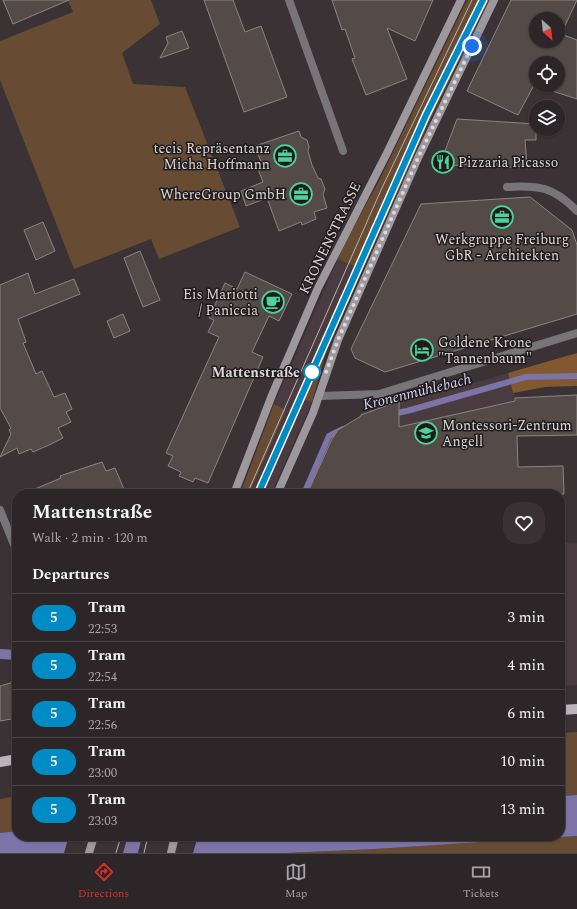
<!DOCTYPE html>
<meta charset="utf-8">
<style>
body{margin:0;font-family:Spectral,serif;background:#383234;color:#f1f3f6;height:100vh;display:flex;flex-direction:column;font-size:15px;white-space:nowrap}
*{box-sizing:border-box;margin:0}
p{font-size:13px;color:#a6a5a8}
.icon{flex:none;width:22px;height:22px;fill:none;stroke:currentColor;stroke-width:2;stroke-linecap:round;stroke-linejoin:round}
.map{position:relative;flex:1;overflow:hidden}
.drawer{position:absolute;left:12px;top:489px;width:553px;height:352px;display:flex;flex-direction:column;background:#2c2628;border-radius:16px;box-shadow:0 1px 3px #0004,0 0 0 1px #484345}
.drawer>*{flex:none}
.badge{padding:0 8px;border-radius:13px;font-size:14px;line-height:26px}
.needle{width:26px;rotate:153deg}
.fabs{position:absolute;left:529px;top:12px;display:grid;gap:8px}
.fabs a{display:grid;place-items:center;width:36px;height:36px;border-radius:50%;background:#2c2628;box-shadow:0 1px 3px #0004,0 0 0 1px #484345;font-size:20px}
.you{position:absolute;width:20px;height:20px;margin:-10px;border:3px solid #fff;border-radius:50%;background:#1a73e8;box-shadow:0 0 0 6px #1a73e833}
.map>.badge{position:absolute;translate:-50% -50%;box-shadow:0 0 0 2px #fff}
h2{padding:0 20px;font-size:15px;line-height:36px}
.round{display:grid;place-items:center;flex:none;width:42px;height:42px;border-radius:16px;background:#383234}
.overview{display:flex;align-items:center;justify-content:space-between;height:68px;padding:0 20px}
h1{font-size:19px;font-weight:700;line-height:30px}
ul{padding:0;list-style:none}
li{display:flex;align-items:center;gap:12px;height:48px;padding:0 20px;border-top:1px solid #484345}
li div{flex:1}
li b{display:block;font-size:15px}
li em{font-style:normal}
li .badge{min-width:44px;font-weight:700;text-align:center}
.tabs{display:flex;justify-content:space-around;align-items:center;height:56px;border-top:1px solid #484345;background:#2c2628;font-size:11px;color:#a6a5a8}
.tabs a{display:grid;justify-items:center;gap:2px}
.tabs .on{color:#d93025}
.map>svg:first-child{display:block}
.built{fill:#493b3f}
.green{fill:#674c33}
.forest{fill:#825830}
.water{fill:#7c73a7}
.pier{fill:#3a3235}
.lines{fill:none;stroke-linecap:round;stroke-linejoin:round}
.stream{stroke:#7c73a7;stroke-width:6}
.building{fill:#544b49;stroke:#8d8381;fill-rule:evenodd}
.lane{stroke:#777577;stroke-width:8}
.street{stroke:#777577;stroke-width:8}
.secondary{stroke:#9d989d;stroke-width:8}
.primary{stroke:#b9b4b9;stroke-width:10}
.tram{stroke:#b7b1b3;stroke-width:1}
.line-casing{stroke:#fff;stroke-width:9}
.line{stroke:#008bc5;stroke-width:6}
.walk{stroke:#ded9db;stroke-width:4;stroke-dasharray:0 7.2}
.stop-dot{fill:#fff;stroke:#008bc5;stroke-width:2}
.labels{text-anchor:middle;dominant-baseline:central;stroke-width:3;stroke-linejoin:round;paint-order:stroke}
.poi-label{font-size:14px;fill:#ded9db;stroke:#1f1b1c;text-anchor:end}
.street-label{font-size:14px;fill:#ded9db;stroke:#1f1b1c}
.stop-label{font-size:14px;font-weight:bold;fill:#ded9db;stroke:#1f1b1c;text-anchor:end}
.water-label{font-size:15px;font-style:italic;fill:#d8d4f3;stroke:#1f1b1c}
</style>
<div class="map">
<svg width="577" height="853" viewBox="0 0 577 853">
<rect width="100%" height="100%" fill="#3a3235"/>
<path class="built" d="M338,259L356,267L299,396L312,402L271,494H249L286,410L274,404Z
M508,373L515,398L519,494H307L332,439L338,430L361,416L360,413L399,401L444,392Z
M560,543H577V685L560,686Z"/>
<path class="green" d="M68,0H151L160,24L122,53L133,84L185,87L240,227L159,259L151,239L74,269L0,80V41L73,12Z
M467,0H489L431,118L327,349L312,402L298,397L356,267L338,259L346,241L379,181Z
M274,404L286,410L249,494H240Z
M577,732V795L560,796V733Z
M17,796V831L0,833V799Z
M577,836V853H286L375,849Z"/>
<path class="forest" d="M577,353V386L545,387L513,393L508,373Z"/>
<path class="water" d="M0,649L17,650V660L0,659Z
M577,795V836L375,849L286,853H0V833L17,831V836H560V796Z"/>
<path class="pier" d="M69,836H128L123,853H64Z
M142,836H198L193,853H138Z"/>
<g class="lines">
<path class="stream" d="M391,414L407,411L526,377L577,376
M304,494L329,436L343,429"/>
</g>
<path class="building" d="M3,0H69L13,24Z
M204,0H233L245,32L261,26L287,97L244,112Z
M332,0H433L415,41L387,28L407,79L366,95L352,59L355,58L345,29L342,30Z
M511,0H577L561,34L577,40V99L534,85L518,115L467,91ZM536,19H558V41H536ZM536,63H558V85H536Z
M182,31L189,48L160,58L168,43L166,37Z
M457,119L536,124V140H525L527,166L497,168V162L439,167Z
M299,131L301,137L307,140L309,147L308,151L312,165L318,178L321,179L325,189L323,194L327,208L314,212L316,219L302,225L301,222L279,231L267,198L246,206L241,191L263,182L258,169L263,167L255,146Z
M530,197L572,230L577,245V314L385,372L355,358L351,349L421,204Z
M43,222L55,251L36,260L24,230Z
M140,251L160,300L143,307L124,258Z
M245,272L292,294L279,321L269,316L252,352L263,357L208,483L195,478L193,482L179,476L181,472L168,466L173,456L166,453L219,337L208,332L214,320L209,318L225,283L237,289Z
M28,273L35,294L74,279L80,294L18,319L26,342L23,343L36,374L42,371L54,397L65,393L72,409L66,412L71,422L58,428L63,438L49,445L33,452L31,449L19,454L17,448L0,457L11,434L9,430L11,428L0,408V285Z
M123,314L130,331L114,338L107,321Z
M577,395V435L517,436L518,467L563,466L564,494H307L332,439L338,430L361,416V415L399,401V427L515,401V398Z
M102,462L106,471L115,468L126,494H23L61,478L60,476Z
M17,681V718L0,721V686Z"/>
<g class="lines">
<path class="lane" d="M289,0L343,151
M0,510L17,552"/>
<path class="street" d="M507,187C539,185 554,187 577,211
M319,396L379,394L577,333"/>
<path class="secondary" d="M234,494L272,395L318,288L387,153L461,0
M277,494L313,413L338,340L418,158L494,0
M89,853L94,836
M171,853L175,836"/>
<path class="primary" d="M560,710L577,709
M0,762L17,759"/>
<path class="tram" d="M247,494L381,190L472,0
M258,494L426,115L483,0
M116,853L121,836
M144,853L148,836"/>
</g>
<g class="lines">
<g class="line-casing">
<path id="line" d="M258,494L426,115L483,0"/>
</g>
<use href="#line" class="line"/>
<path class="walk" d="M312,372H326L338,340L418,158L472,46"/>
</g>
<defs>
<g id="office-ring" transform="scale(1.15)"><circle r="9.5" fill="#1f1b1c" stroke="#4cd39a" stroke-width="1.5"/><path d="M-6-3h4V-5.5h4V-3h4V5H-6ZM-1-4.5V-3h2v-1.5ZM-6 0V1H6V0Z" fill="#4cd39a"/></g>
<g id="restaurant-ring" transform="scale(1.15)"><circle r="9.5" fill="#1f1b1c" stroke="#4cd39a" stroke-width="1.5"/><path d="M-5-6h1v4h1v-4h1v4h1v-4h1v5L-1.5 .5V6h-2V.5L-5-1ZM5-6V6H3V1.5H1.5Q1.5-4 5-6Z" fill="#4cd39a"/></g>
<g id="cafe-ring" transform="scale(1.15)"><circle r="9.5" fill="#1f1b1c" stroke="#4cd39a" stroke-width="1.5"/><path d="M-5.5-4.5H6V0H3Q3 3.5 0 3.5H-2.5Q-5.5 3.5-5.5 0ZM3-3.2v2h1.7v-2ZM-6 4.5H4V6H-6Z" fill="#4cd39a"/></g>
<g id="hotel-ring" transform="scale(1.15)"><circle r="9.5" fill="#1f1b1c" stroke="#4cd39a" stroke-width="1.5"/><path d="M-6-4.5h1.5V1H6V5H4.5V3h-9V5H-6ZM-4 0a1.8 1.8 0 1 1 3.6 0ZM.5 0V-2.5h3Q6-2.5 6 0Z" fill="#4cd39a"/></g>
<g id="school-ring" transform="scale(1.15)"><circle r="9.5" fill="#1f1b1c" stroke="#4cd39a" stroke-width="1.5"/><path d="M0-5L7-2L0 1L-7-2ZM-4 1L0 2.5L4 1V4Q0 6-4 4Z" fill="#4cd39a"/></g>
</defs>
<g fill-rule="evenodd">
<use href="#office-ring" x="285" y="156"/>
<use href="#restaurant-ring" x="443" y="162"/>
<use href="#office-ring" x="301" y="194"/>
<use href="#office-ring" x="502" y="217"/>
<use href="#cafe-ring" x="273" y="302"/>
<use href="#hotel-ring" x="422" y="350"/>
<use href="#school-ring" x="426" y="433"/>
</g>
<circle class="stop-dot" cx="312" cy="372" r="8"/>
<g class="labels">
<g class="poi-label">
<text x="270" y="148">tecis Repräsentanz<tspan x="270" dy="16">Micha Hoffmann</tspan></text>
<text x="458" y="162" text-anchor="start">Pizzaria Picasso</text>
<text x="286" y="194">WhereGroup GmbH</text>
<text x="502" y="239" text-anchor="middle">Werkgruppe Freiburg<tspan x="502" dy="16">GbR - Architekten</tspan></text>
<text x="258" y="294">Eis Mariotti<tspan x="258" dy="16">/ Paniccia</tspan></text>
<text x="438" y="342" text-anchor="start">Goldene Krone<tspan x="438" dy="16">"Tannenbaum"</tspan></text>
<text x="442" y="425" text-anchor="start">Montessori-Zentrum<tspan x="442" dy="16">Angell</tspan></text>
</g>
<g class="street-label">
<text transform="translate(330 238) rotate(-64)">KRONENSTRASSE</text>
</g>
<g class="stop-label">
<text x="300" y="372">Mattenstraße</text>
</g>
<g class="water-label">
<text transform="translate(417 392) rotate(-14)">Kronenmühlebach</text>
</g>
</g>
</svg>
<div class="fabs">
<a><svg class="needle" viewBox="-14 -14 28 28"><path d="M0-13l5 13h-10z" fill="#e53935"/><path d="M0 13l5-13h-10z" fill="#a6a5a8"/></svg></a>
<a><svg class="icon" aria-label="locate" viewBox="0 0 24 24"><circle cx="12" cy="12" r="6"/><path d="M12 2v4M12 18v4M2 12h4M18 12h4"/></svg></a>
<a><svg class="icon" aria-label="layers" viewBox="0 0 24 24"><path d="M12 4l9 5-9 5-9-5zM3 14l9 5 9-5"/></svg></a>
</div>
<div class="you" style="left:472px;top:46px"></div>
<section class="drawer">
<div class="overview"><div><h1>Mattenstraße</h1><p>Walk · 2 min · 120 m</p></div><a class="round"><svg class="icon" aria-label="heart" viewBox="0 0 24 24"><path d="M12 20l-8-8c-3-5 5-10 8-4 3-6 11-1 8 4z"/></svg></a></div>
<h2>Departures</h2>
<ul>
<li><span class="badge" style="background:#008bc5;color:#fff">5</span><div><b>Tram</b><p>22:53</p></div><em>3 min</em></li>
<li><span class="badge" style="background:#008bc5;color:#fff">5</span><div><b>Tram</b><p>22:54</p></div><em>4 min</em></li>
<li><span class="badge" style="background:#008bc5;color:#fff">5</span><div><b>Tram</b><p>22:56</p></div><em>6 min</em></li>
<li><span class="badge" style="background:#008bc5;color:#fff">5</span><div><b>Tram</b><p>23:00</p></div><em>10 min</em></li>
<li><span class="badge" style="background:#008bc5;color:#fff">5</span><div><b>Tram</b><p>23:03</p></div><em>13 min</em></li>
</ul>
</section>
</div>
<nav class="tabs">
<a class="on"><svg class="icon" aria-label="directions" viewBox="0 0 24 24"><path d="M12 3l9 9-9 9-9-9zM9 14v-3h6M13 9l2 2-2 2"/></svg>Directions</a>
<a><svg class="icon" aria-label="map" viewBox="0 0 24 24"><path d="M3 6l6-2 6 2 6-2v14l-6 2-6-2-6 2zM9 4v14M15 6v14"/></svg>Map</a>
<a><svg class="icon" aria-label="tickets" viewBox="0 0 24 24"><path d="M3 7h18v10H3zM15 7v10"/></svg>Tickets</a>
</nav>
